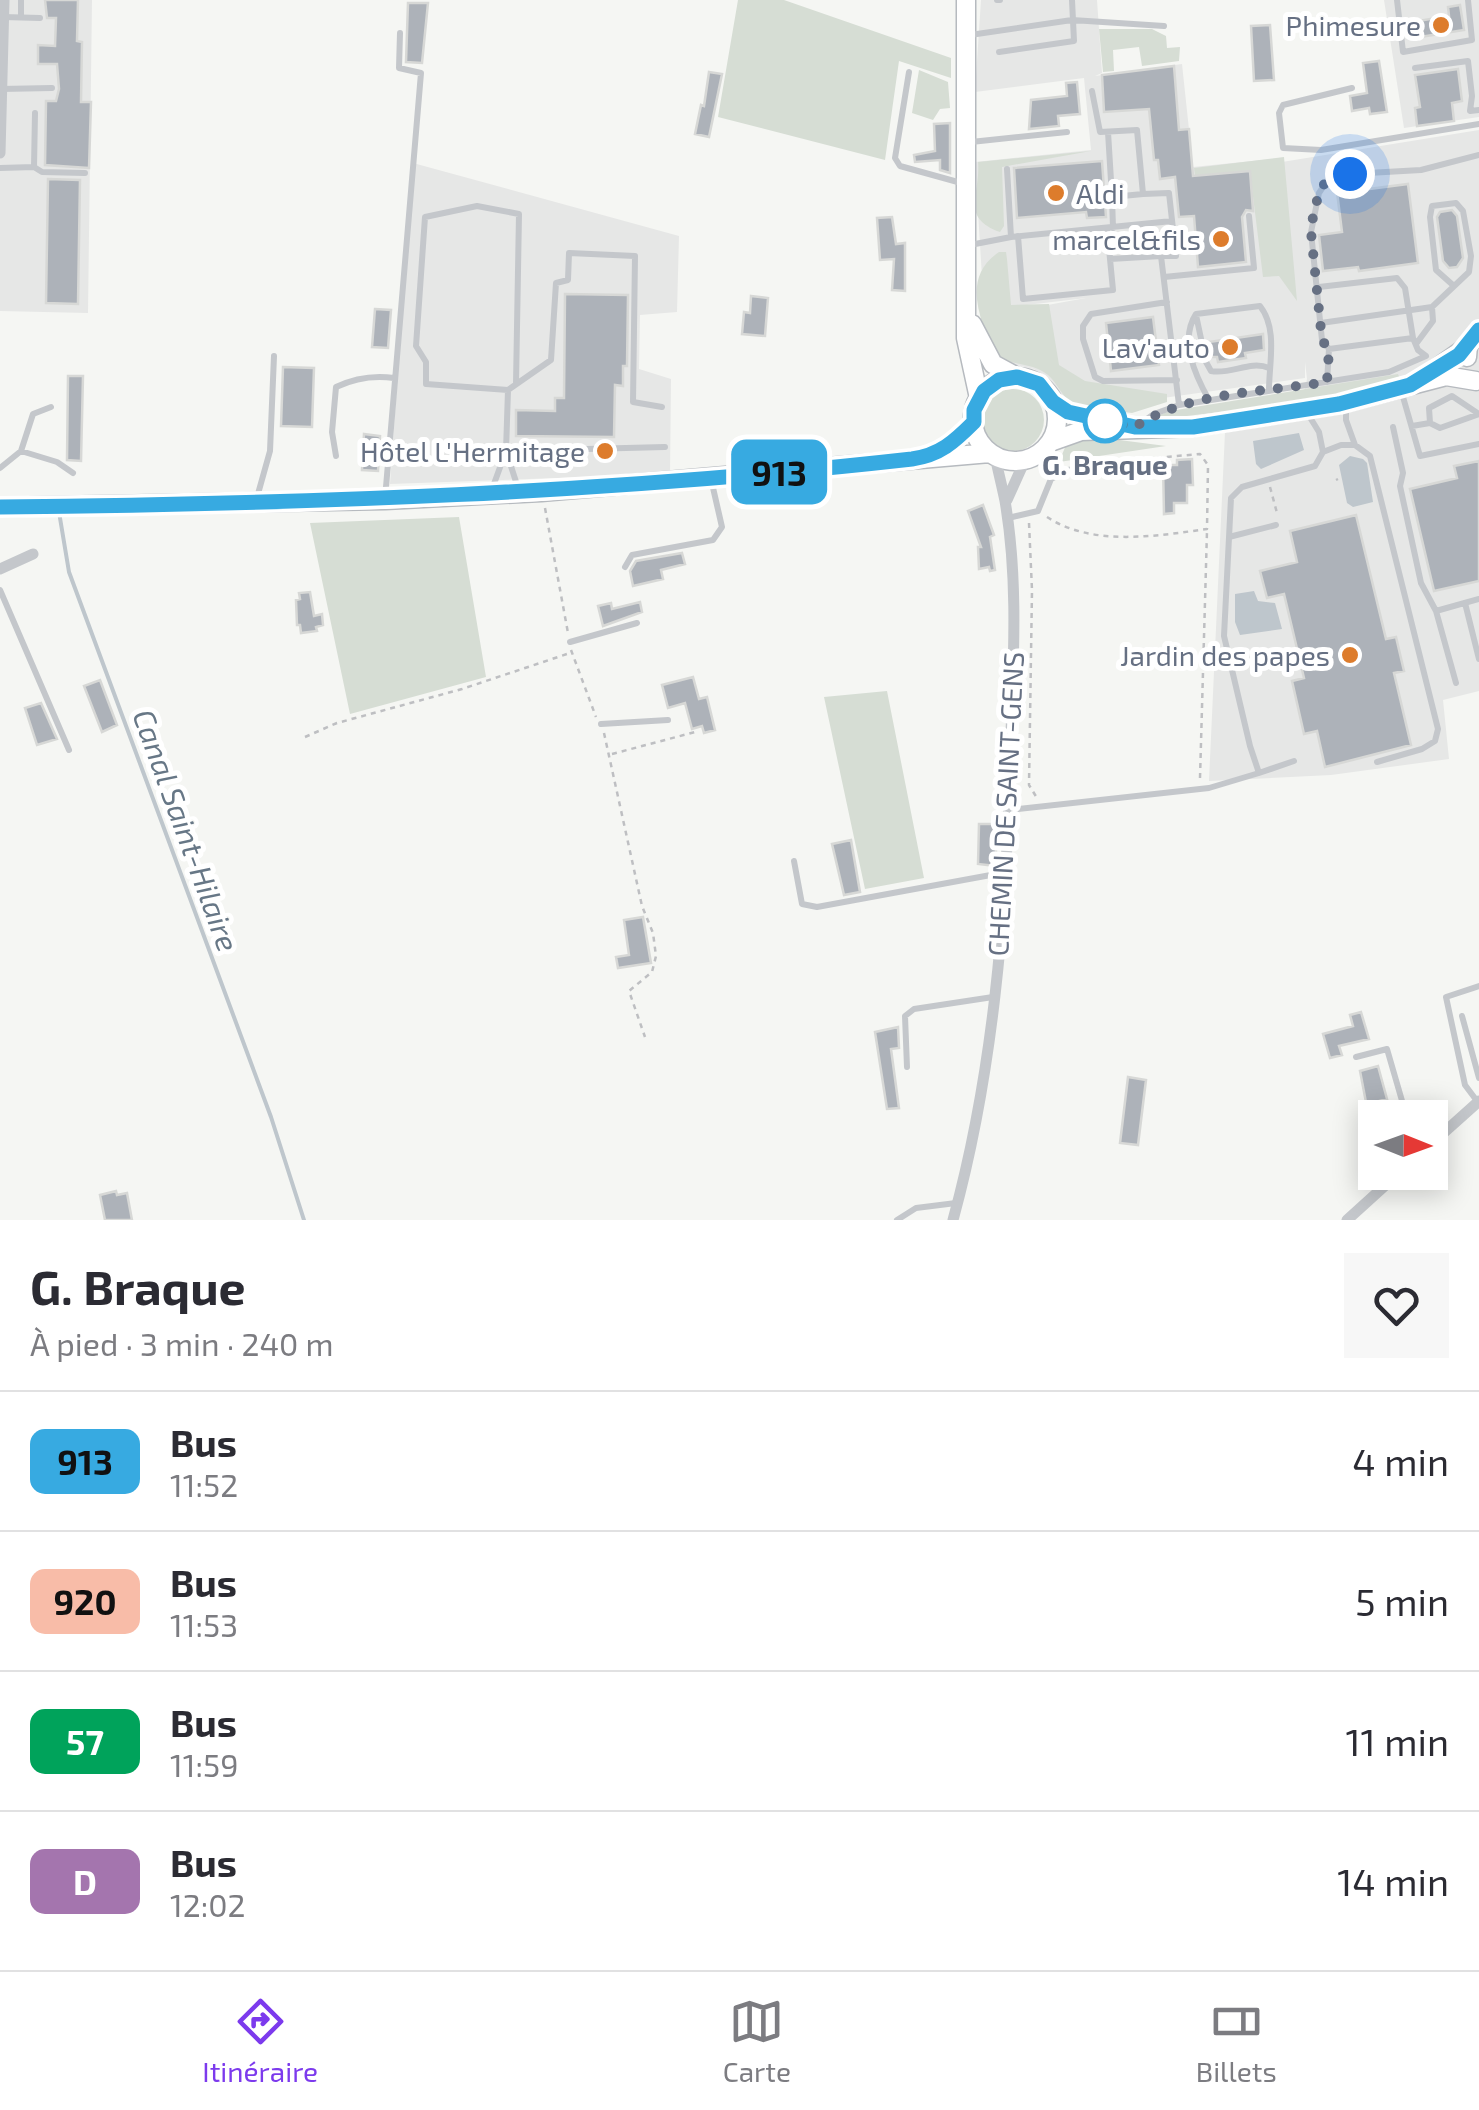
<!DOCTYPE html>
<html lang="fr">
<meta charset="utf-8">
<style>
body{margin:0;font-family:"Exo 2",sans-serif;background:#f7f7f7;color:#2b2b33;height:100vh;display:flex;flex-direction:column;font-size:38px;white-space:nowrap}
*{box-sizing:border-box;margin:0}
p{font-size:32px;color:#7c7c81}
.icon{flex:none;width:55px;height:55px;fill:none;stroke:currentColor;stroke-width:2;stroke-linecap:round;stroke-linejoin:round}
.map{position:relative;height:1220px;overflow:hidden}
.sheet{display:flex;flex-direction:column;background:#fff;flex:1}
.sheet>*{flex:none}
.badge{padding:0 20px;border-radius:15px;font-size:35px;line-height:65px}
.needle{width:65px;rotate:91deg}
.fabs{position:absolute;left:1358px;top:1100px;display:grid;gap:20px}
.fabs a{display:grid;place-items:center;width:90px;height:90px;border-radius:0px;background:#fff;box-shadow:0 5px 25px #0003;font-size:50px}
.you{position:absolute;width:50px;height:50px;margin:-25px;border:8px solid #fff;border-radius:50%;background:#1a73e8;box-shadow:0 0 0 15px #1a73e833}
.map>.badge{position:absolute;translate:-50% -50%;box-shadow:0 0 0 5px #fff}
.round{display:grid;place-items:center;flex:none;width:105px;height:105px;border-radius:0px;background:#f7f7f7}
.head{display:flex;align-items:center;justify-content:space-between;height:170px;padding:0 30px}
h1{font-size:48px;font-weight:700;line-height:75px}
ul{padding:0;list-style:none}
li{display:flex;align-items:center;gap:30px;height:140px;padding:0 30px;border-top:2px solid #e1e1e2}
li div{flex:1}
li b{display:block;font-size:38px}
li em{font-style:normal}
li .badge{min-width:110px;font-weight:700;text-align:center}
.tab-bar{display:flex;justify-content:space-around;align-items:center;height:140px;border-top:2px solid #e1e1e2;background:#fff;font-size:28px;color:#7c7c81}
.tab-bar a{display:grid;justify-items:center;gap:5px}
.tab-bar .active{color:#7c3aed}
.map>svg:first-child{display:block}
.built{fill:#e6e7e6}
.green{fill:#d6ddd4}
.water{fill:#bec6cc}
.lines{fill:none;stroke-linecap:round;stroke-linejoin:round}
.stream{stroke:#bec6cc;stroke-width:4}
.building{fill:#adb2b9;stroke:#d7d8d6;stroke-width:2.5}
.secondary-casing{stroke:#b6babf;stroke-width:21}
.path{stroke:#bebfc2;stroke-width:2.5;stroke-dasharray:5 5;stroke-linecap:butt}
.lane{stroke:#c4c7cb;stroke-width:6}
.street{stroke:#c4c7cb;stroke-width:11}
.secondary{stroke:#fff;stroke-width:18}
.line-casing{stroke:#fff;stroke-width:22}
.line{stroke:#37aae1;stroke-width:15}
.walk{stroke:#667083;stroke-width:10;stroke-dasharray:0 18}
.poi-dot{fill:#dd7c2c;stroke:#fff;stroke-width:4}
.stop-dot{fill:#fff;stroke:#37aae1;stroke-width:5}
.labels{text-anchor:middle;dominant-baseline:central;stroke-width:10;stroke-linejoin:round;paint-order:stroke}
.poi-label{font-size:28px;fill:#667083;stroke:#fff;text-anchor:end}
.stop-label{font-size:28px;font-weight:bold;fill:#667083;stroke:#fff}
.street-label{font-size:28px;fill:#667083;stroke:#fff}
.water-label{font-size:30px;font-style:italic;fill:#677786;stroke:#fff}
</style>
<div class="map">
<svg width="1479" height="1220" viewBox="0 0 1479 1220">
<rect width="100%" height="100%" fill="#f5f6f3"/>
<path class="built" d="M0,0H92L88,313L0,311Z
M981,0H1097L1102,73L1095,76L1182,64L1193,167L1281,158L1282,162L1479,130V691L1443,700L1449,759L1331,775L1209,781L1225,432L1297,421L1307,379L1305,362V378L1084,409L1052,388L1034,369L1012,364L991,343L987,316L1086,298L984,310L975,162L1091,150L1084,78L975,92Z
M1384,0H1479V117L1404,128Z
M413,163L679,236L677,312L640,315L639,369L671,379L670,474L390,484Z"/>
<path class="green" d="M738,0H784L951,58V78L899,61L885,160L718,117Z
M1099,29H1152L1166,36L1167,48L1180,47L1179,61L1142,66L1139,47L1113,50L1114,71L1103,72Z
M919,70L948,82L950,108L940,109L933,120L912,113Z
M1091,151L1002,167L1004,226L1000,232C959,217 981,194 978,162Z
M1284,157L1297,301L1279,276L1263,277L1250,172L1195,176L1194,168Z
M999,252H1006L1007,259L1011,305L1049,304L1059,365L1085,381L1167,394V402L1132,413L1074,406C1063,398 1058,384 1048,375C1033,362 1012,366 995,356C981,321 960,278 999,252Z
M1398,374L1400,379C1332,402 1243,409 1171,418L1157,416L1170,411Z
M982 420a31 31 0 1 1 62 0a31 31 0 1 1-62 0Z
M1096,437L1166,446L1059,462L1066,445Z
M459,517L486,677L350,714L310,523Z
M887,691L924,878L865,889L824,697Z"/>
<path class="water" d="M1299,433L1304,450L1261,469L1256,464L1253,441Z
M1350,456L1363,459L1367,463L1373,502L1353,507L1347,503L1339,465Z
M1254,591L1258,601L1275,603L1282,629L1240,635L1235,622V594Z"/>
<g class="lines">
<path class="stream" d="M59,512L69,572L271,1117L304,1220"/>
</g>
<path class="building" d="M45,0H78L77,41L82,42L81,102H91L89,168L45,165L46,101H56L59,89L57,64H38V45L55,46L56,18H47Z
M408,3H428L422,63L406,62Z
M1460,5L1464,30L1420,37L1418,21L1449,16L1448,7Z
M1270,25L1274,80L1254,81L1251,26Z
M1379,61L1387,112L1370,114L1369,108L1352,111L1350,96L1367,93L1363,63Z
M1174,66L1179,130L1189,129L1193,176L1250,171L1253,211L1246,210L1242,217L1246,262L1198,267L1194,216L1179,217L1175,177L1160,179L1158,160H1154L1149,109L1104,112L1102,75Z
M1458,69L1462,101L1452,103L1454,121L1417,126L1415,108L1420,107L1415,75Z
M709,72L722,74L709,137L695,134L701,105L704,106Z
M1077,82L1080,114L1058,116L1059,126L1029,129L1031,100L1067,96L1066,83Z
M950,123V173L940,170V160L915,162L914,155L935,151L934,124Z
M1102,161L1106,217L1087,218L1086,212L1017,218L1014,168Z
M48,179L80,180L78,304L46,303Z
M1360,180L1361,190L1408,184L1418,263L1359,271L1358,267L1323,271L1319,235L1342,232L1336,184Z
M1452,210L1457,216L1463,258L1457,267L1449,268L1443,261L1437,217L1440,212Z
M892,217L896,244L905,243V291L892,290L894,259L880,260L877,218Z
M565,294L628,295L627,366H623V386L615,385L614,437L516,436V410L555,411V398H564Z
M751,296L768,298L765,336L742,334L744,312L750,313Z
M375,309L391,310L388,348L372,347Z
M1153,317L1159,365L1111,371L1106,323Z
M1263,334L1264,350L1245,353L1246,358L1218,362L1217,357H1212L1209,342Z
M283,367L314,368L312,427L281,426Z
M68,376H83L81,461L67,460Z
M364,434L380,436L378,471L362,470Z
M1192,459L1193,485H1187V503H1174V513L1164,514L1163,465H1177V460Z
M1479,461V581L1434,591L1410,489L1457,478L1454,466Z
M983,505L994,535L990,537L995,570L990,571L989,567L979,569L978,547H981L968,511Z
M1356,515L1386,639L1396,637L1404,671L1394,673L1411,745L1325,767L1317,731L1304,734L1292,681L1304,678L1284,594L1267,598L1260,571L1297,562L1290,531Z
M682,553L685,564L661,570L663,579L633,586L630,571L636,561Z
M310,592L314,616L322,614L323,625L316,627L317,631L301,633L300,625H297L296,600L300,599L299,593Z
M640,602L642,612L603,626L598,606L611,603L612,609Z
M693,677L699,699L707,697L715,730L704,733L702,726L692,729L685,703L668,708L662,685Z
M100,680L117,725L102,732L84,686Z
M41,703L57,739L37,745L25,708Z
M979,824H996V866L978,864Z
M851,840L860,892L844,895L832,844Z
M643,917L651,963L618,968L616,957L629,955L624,920Z
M1361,1012L1369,1039L1339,1046L1342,1055L1330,1058L1323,1034L1353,1026L1350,1015Z
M898,1027L899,1048L891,1049L899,1108L887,1109L875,1032Z
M1378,1066L1387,1099L1376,1102L1380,1118H1369L1360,1071Z
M1128,1077L1146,1080L1138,1145L1120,1143Z
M116,1191L117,1195L127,1193L132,1220H105L100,1195Z"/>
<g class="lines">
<g class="secondary-casing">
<path id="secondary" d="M966,0V338L979,398
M972,324L993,364L1017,377
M1467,357L1468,346L1479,330
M1427,375L1468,346
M973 419a42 42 0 1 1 84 0a42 42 0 1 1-84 0Z
M1053,402L1068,412L1110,422
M1050,442L1081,431L1193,427L1339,404L1446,376L1476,381
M0,507L385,500L541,492L990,453"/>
</g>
<path class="path" d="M1336,480L1338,479
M1270,487L1277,513
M545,508L568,633
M1047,517C1093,547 1156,536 1207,529L1208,465L1200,454L1131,460
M1029,523L1032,590L1029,785L1037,798
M571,650L596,717
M604,733L642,906L653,933L656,956L652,972L629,991L645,1037
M305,737L337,723L462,689L570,653
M612,754L699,731
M1200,778L1207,531"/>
<path class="lane" d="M997,0H1000
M1397,0L1403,52L1472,40L1468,0
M3,17L40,18
M21,17V0
M970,35L1072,20L1164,26
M999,52L1074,41L1072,0
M1415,68L1468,61L1472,96L1470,111L1479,110
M909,72L895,158L900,166L965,184
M1352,88L1283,105L1279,113L1283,148L1321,150L1479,124
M1,89L52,88
M1092,91L1100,132L1137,130L1143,194L1169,193L1176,256H1161L1179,405
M1108,132L1112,197
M971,142L1067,132
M34,167L42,172L85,173
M0,168L34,167L35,113
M1007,169L1011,237
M1113,228L1112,197L1143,194
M1018,236L1023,299L1113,290L1107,228
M970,245L1011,237L1172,221
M1110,259L1161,256
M1164,277L1254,268L1249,216
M1319,287L1397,278L1405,288L1413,338L1329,349L1322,340L1311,232L1319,193L1329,178L1350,174L1421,170L1479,155
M1167,302L1091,314L1083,326V339L1095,377L1103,381L1177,380
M1196,315L1206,362L1211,371C1231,375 1250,360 1269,368
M1321,323L1432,307L1469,272L1471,256L1463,211L1456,203L1432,206L1430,217L1436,270L1454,286
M1416,344L1433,321L1432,307
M1327,382L1329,349
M508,390L426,384V362L416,346L425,217L477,206L519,214L516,384
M1401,390L1420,456L1479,444
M1209,400C1195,375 1179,340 1196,314L1260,306C1278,329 1269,363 1269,390
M1346,408V420L1355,445
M1430,423L1429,408L1452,396L1479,414
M1140,424L1154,414L1179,405L1389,372L1426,356L1418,350L1413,338
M1412,426L1430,423L1440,428L1479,414
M1393,427L1403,473L1400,486L1421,583L1436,611
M21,451L57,462L73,473
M506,451L665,447
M506,451L519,491
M1323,452L1341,445H1355L1370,456L1438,729L1435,741L1422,749L1377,762
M336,456L332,432L336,387C355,378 373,375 394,378
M0,468L21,451L33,414L51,407
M491,492L506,451L508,390L551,360L556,283L568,280L569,253L635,256L633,402L662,407
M385,499L421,73L399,68L400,33
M256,501L270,451L274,356
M1008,518L1038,511L1051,479L1068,470L1121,461
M1229,537L1276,525
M625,567L632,555L713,540L722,527L711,479
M0,590L69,750
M1465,603L1479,659
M570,642L637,623
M1456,683L1436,611L1479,599
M601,724L668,720
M1294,761L1259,773L1250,746L1224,636L1231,498L1242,487L1315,466L1323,452L1319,432L1306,411
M1009,810L1209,788L1259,773
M794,861L802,904L817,907L1007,872
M1462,1016L1479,1078
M1356,1057L1387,1049L1407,1118
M907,1067L905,1016L914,1009L993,997
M1477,1101L1465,1085L1446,997L1479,986
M897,1220L916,1208L956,1203"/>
<path class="street" d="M0,153L4,0
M1007,500L1025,460
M0,569L33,554
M1430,1145L1479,1101
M953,1220C993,1074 1006,918 1010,767C1012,679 1020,588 1005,501C1002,486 998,471 995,456
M1347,1220L1400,1172"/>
<use href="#secondary" class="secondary"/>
</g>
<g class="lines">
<g class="line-casing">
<path id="line" d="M0,507C305,504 609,493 912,459C940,455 954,442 974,422V410L984,391L999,380L1017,377L1039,384L1053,402L1068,412L1135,427H1193L1339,404L1410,385L1459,355L1479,330"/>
</g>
<use href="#line" class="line"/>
<path class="walk" d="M1105,421L1135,427C1186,392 1266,392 1327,382L1329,350L1322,340L1311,232C1313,212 1317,194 1328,178L1350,174"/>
</g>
<g class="poi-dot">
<circle cx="1441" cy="25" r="10"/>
<circle cx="1056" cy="193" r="10"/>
<circle cx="1221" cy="239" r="10"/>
<circle cx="1230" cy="347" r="10"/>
<circle cx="605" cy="451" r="10"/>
<circle cx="1350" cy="655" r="10"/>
</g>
<circle class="stop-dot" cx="1105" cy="421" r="20"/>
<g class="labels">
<g class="poi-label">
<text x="1421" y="25">Phimesure</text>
<text x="1076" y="193" text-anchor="start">Aldi</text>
<text x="1201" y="239">marcel&amp;fils</text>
<text x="1210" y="347">Lav'auto</text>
<text x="585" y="451">Hôtel L'Hermitage</text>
<text x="1330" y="655">Jardin des papes</text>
</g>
<g class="stop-label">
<text x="1105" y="464">G. Braque</text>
</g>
<g class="street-label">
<text transform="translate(1005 804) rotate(-87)">CHEMIN DE SAINT-GENS</text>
</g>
<g class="water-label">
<text transform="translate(187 830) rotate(70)">Canal Saint-Hilaire</text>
</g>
</g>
</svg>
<div class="fabs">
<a><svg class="needle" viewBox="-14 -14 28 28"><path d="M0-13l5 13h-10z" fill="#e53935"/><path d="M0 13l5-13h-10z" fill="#7c7c81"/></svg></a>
</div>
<div class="you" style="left:1350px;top:174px"></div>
<b class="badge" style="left:779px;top:472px;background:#37aae1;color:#111">913</b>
</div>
<section class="sheet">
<div class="head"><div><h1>G. Braque</h1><p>À pied · 3 min · 240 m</p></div><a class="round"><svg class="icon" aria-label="heart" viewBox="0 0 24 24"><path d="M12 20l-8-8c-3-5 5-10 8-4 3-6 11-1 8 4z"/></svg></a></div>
<ul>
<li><span class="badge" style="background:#37aae1;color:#111">913</span><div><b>Bus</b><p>11:52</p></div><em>4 min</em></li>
<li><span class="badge" style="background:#f8bca8;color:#111">920</span><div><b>Bus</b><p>11:53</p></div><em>5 min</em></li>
<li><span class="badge" style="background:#00a35b;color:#fff">57</span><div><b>Bus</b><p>11:59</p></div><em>11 min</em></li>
<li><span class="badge" style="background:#a475ae;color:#fff">D</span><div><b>Bus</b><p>12:02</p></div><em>14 min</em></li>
</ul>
</section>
<nav class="tab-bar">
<a class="active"><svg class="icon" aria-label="directions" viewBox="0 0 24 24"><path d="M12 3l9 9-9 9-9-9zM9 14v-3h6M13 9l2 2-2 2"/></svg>Itinéraire</a>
<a><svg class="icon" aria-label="map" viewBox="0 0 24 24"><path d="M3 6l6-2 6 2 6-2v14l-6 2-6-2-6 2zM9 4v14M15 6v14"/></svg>Carte</a>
<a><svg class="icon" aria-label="tickets" viewBox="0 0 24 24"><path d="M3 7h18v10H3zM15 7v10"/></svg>Billets</a>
</nav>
